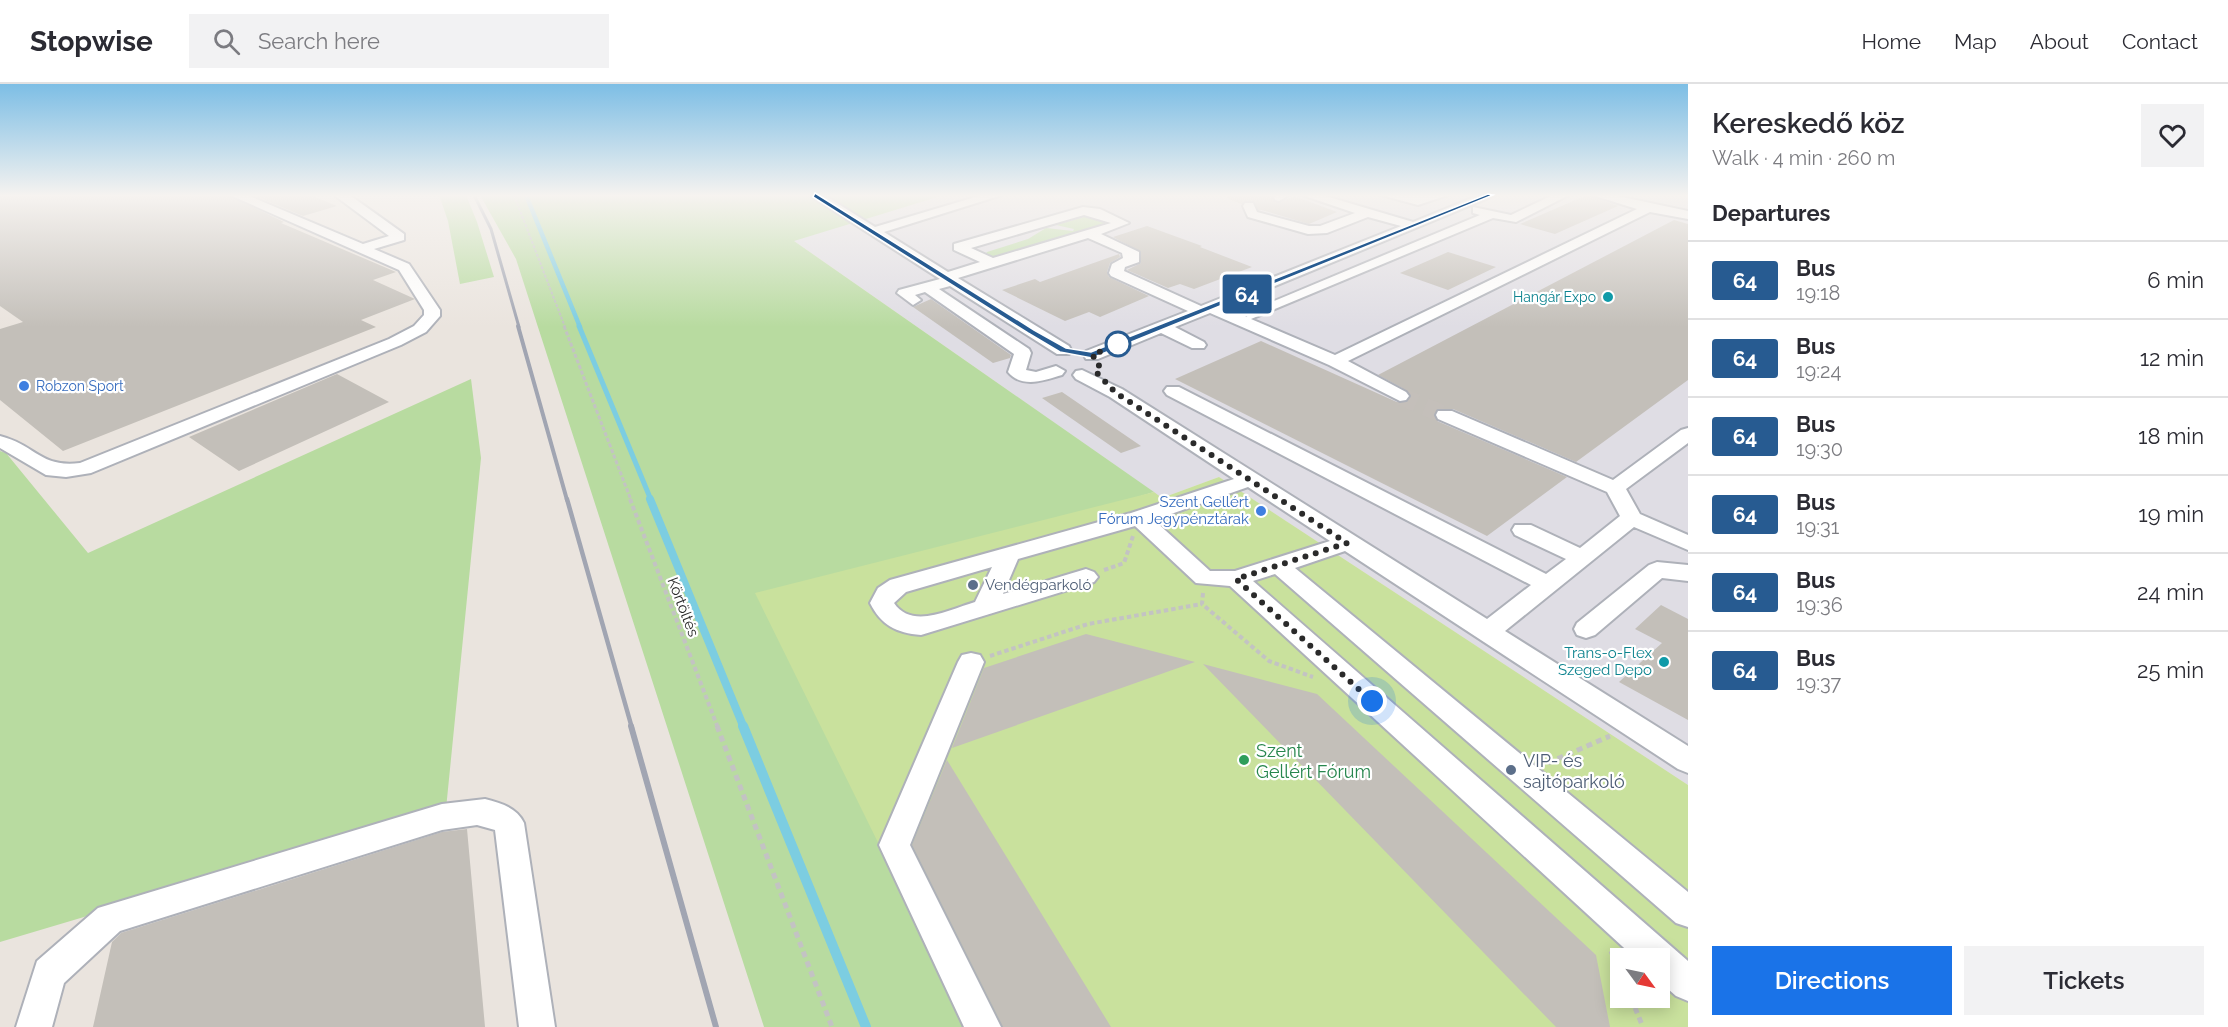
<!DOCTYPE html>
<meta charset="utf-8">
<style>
body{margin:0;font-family:Raleway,sans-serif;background:#f2f2f3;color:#2b2b33;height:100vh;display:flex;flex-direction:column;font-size:22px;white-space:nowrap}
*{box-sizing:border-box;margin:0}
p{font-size:20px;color:#7c7c81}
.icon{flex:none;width:33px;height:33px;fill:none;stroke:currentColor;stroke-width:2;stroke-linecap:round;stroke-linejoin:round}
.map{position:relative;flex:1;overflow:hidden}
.sheet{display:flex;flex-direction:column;background:#fff;width:540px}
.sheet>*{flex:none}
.badge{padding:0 12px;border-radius:4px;font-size:21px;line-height:39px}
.needle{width:39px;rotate:123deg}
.buttons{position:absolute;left:1610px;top:864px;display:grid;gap:12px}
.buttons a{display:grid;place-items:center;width:60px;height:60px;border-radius:0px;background:#fff;box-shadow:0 3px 15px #0003;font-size:30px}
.you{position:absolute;width:30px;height:30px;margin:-15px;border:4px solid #fff;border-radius:50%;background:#1a73e8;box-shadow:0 0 0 9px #1a73e833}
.map>.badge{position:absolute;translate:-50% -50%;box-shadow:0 0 0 3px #fff}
h2{padding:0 24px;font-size:22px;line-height:54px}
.round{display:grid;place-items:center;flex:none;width:63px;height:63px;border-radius:0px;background:#f2f2f3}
.headline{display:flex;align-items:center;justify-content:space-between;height:102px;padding:0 24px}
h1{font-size:28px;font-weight:600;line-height:45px}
.button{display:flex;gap:12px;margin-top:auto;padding:12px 24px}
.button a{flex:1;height:69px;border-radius:0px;background:#1a73e8;color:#fff;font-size:24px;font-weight:600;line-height:69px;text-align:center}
.button a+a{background:#f2f2f3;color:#2b2b33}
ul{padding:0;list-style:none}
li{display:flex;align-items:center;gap:18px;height:78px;padding:0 24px;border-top:2px solid #e1e1e2}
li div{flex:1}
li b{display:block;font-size:22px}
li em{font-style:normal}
li .badge{min-width:66px;font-weight:700;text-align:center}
header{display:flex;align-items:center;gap:36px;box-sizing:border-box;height:84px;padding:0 30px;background:#fff;border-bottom:2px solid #e1e1e2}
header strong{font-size:28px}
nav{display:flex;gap:33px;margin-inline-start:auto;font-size:21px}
.search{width:420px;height:54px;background:#f2f2f3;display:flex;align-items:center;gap:15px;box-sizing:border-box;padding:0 21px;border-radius:0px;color:#7c7c81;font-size:22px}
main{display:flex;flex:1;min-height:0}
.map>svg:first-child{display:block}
.industrial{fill:#dfdde4}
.green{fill:#b8dba0}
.pitch{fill:#c9e19d;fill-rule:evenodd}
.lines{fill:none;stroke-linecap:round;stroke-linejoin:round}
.stream-far3{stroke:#7ccde1;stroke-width:4.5}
.stream-far2{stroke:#7ccde1;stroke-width:5}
.stream-far1{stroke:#7ccde1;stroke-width:8}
.stream{stroke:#7ccde1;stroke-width:10}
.building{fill:#c3bfb9}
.minor-tunnel-far1{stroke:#c4bfba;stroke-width:14;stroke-dasharray:14 7;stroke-linecap:butt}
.minor-tunnel{stroke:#c4bfba;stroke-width:18;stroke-dasharray:18 9;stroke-linecap:butt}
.minor-casing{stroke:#aeb1b9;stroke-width:4}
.path-far3{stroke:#c3c3c3;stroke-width:2;stroke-dasharray:3 1.5;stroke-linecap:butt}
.path-far2{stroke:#c3c3c3;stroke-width:3;stroke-dasharray:4 2;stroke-linecap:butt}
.path-far1{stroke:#c3c3c3;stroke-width:4;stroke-dasharray:4.5 3;stroke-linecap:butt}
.path{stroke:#c3c3c3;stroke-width:5;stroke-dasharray:6 4.5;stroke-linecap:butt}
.minor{fill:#fff;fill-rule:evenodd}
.rail-far3{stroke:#a1a5b2;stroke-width:3}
.rail-far2{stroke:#a1a5b2;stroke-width:4}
.rail-far1{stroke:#a1a5b2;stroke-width:4.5}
.rail{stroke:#a1a5b2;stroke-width:6}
.line{fill:#275b91;stroke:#fff;stroke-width:1.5}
.walk{stroke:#2a2a2a;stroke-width:6;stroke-dasharray:0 10.8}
.culture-dot{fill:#0f9aa8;stroke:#fff;stroke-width:2}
.stop-dot{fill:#fff;stroke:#275b91;stroke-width:3}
.shop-dot{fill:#3f7fe0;stroke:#fff;stroke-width:2}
.service-dot{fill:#5c6f8a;stroke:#fff;stroke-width:2}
.leisure-dot{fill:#2e9e5b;stroke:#fff;stroke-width:2}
.labels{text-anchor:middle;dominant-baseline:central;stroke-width:4.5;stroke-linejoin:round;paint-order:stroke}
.far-culture-label{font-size:14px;fill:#0d838f;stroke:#fff;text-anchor:end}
.far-shop-label{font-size:14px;fill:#366cbe;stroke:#fff;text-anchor:start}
.shop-label{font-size:15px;fill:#366cbe;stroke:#fff;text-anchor:end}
.service-label{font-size:15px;fill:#4e5e75;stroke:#fff;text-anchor:start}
.street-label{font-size:15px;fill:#2a2a2a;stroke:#fff}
.culture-label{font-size:15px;fill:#0d838f;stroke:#fff;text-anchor:end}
.near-leisure-label{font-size:18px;fill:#27864d;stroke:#fff;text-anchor:start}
.near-service-label{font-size:18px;fill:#4e5e75;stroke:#fff;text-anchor:start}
</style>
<header>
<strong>Stopwise</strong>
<div class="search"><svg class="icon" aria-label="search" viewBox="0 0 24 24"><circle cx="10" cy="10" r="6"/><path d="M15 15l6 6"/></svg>Search here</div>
<nav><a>Home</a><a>Map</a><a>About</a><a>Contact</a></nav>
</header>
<main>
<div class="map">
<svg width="1688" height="943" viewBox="0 0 1688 943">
<rect width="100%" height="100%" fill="#eae4de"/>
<path class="industrial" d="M944,111H1688V701L1219,393L1162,414L793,156Z"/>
<path class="green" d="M439,111H466L477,138L494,193L460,200L448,137Z
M480,111H944L794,157L1154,408L1134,414L969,943H764L516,175Z
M1087,132L1109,137L1108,140L995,174L985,171L987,168L1028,155L1046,144L1073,147L1074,145L1056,141Z
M471,295L481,374L446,725L0,858V367L6,369L88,469Z"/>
<path class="pitch" d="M1219,393L1688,701V943H969L755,509L1154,408L1162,414ZM1620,874H1659V914H1620Z"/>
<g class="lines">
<path class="stream-far3" d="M526,111L580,243"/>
<path class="stream-far2" d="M579,242L651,416"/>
<path class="stream-far1" d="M650,415L744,644"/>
<path class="stream" d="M743,642L866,943"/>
</g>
<path class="building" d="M0,111H228L284,138L281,139L396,188L373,196L415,215L361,236L376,243L63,367L0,316V245L23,238L0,222Z
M253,111H310L337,122L303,132Z
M1227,111H1272L1273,116L1278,119L1294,112L1337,128L1309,140L1258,125L1253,117L1242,120L1226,114Z
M1587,111L1618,122L1555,150L1520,140Z
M1674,136L1688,140V296L1576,378L1453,325L1436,326L1434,332L1437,337L1567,393L1487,452L1175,295L1261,257L1399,319L1406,318L1411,312L1408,307L1378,291Z
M1147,142L1202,162L1200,163L1252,183L1194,205L1180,200L1168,204L1127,186L1141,179V168L1113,153Z
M1448,168L1496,183L1448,206L1400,189Z
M1119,170L1120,173L1110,179L1107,188L1109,193L1149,212L1100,233L1089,228L1065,237L1002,206L1035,195L1040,198Z
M931,215L1011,271L1010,274L993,279L913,223Z
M337,290L389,318L239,387L189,353Z
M1062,308L1141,362L1121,369L1042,314Z
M1661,521L1688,535V636L1619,598L1662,559L1635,545Z
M1086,550L1195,578L952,664L984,584Z
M1203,580L1317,610L1596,871L1610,943H1556Z
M947,676L1111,943H1003L912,761Z
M467,745L485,943H93L112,858L121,849L442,748Z"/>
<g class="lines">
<path class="minor-tunnel-far1" d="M1249,122L1279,113"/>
<path class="minor-tunnel" d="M1400,312L1445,331"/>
<g class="minor-casing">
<path id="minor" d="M230,111H247L363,160L389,152L334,111L351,112L404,150V156L374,165L409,180L440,226V232L426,248L401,261L91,389L66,393L46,391L0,364V352C36,361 40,384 80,379L389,255L414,242L424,231V226L399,186Z
M809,111H824L875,143L982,111H1002L884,148L948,188L980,178L954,166V160L1083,123L1100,125L1129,139L1101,150L1139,168V178L1125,183L1124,187L1201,222L1401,142L1368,133L1327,149L1308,150L1248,133L1243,122L1245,119H1253L1257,128L1309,142H1320L1355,129L1302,111H1322L1413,138L1479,111H1496L1224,223L1247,233L1248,228L1480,131L1473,129V123L1511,131L1553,111H1569L1516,138L1493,134L1251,235L1335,271L1637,125L1592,111H1613L1688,127V135L1650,128L1348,277L1406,308L1409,312L1406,316L1400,317L1329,281L1210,229L1175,243L1204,258L1206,261L1204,264H1192L1161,249L1098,275H1086L1084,271L1086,267L1188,227L1111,192L1109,189L1112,180L1123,174L1122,169L1088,154L958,194L1069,262L1071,266L1069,270H1057L950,202L939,205L1029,265L1031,269L1026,286L1036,288L1056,282L1065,287L1062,291C1045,296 1022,305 1008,288L1014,270L925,208L915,211L921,216L913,221L897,209L899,206L940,195ZM1084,131L1111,139L993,174L971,164Z
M1274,111H1289L1279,117L1275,116Z
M1381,111H1448L1418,121Z
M1082,286L1122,305L1487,535L1531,501L1167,311L1164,307L1167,303H1179L1546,490L1566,475L1515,451L1512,446L1515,441H1531L1580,464L1620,432L1607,408L1438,335L1436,331L1438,327H1452L1613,396L1681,346L1688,344V359L1626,405L1640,430L1688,451V466L1634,443L1505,547L1688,662V689L1678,685L1345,467L1295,484L1688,808V843L1676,839L1275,490L1253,497L1688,877V917L1676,912L1659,897V874H1635L1230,502L1196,499L1135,442L1018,475L1003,510L1086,485L1094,488L1098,493L1094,498L921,551C896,549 881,541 870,519L878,504L890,496L1131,429L1234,395L1110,313L1076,295L1073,291L1076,287ZM1248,403L1330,457L1235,487H1210L1154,436ZM992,483L975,518C951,525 912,546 894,519L906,508Z
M1657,478L1688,481V497L1662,494L1595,551L1586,554L1577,551L1574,545L1577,539L1649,481Z
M971,569L980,571L984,578L910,761L1001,943H964L879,761L958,578L962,571Z
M485,715C501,719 517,724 524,739L555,943H519L495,746L477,741L442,746L120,847L64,899L52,943H16L37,877L98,824L442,720Z"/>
</g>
<path class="path-far3" d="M514,111L565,243"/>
<path class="path-far2" d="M564,242L631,416"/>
<path class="path-far1" d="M630,415L718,644
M1104,486L1124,479L1133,452
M1203,509L1202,520L1269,577L1313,593
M990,572L1088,540L1202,520"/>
<path class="path" d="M717,642L832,943
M1548,679L1610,652
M1611,867L1620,888
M1631,914L1643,943"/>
<use href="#minor" class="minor"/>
<path class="rail-far3" d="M474,111L491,145L519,243"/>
<path class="rail-far2" d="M518,242L567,416"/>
<path class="rail-far1" d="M567,415L632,644"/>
<path class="rail" d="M631,642L716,943"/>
</g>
<linearGradient id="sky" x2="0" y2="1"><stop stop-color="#7dbee5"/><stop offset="0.46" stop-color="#f6f3f0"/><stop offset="1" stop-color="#f6f3f0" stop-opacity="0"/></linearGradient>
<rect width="1688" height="243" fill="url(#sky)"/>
<path class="line" d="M815,109L1034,246L1066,264L1091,268L1488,110L1493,111L1092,274L1060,268L1028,249L813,113Z"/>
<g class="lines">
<path class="walk" d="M1118,260L1124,258L1092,271L1098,277L1099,282L1095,287L1116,309L1347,459L1236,495L1372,617"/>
</g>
<g class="culture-dot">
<circle cx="1608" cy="213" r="6"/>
<circle cx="1664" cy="578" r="6"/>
</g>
<circle class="stop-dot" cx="1118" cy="260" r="12"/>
<g class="shop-dot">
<circle cx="24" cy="302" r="6"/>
<circle cx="1261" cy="427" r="6"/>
</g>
<g class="service-dot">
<circle cx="973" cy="501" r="6"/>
<circle cx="1511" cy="686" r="6"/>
</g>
<circle class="leisure-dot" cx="1244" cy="676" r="6"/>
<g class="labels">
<g class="far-culture-label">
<text x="1596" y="213">Hangár Expo</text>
</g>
<g class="far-shop-label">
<text x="36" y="302">Robzon Sport</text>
</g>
<g class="shop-label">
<text x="1249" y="418">Szent Gellért<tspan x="1249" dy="17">Fórum Jegypénztárak</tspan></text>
</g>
<g class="service-label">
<text x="985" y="501">Vendégparkoló</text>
</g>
<g class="street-label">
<text transform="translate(683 523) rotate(69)">Körtöltés</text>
</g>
<g class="culture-label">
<text x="1652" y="569">Trans-o-Flex<tspan x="1652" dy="17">Szeged Depo</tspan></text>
</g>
<g class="near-leisure-label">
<text x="1256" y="666">Szent<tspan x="1256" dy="21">Gellért Fórum</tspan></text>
</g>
<g class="near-service-label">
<text x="1523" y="676">VIP- és<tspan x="1523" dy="21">sajtóparkoló</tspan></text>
</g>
</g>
</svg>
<div class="buttons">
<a><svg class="needle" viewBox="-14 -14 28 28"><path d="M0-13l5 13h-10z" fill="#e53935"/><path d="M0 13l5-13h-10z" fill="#7c7c81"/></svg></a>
</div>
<div class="you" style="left:1372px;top:617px"></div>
<b class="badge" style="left:1247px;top:210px;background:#275b91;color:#fff">64</b>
</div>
<section class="sheet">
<div class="headline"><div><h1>Kereskedő köz</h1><p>Walk · 4 min · 260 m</p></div><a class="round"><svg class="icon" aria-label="heart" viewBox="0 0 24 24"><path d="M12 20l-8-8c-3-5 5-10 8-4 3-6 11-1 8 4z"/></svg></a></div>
<h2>Departures</h2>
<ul>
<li><span class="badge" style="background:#275b91;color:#fff">64</span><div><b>Bus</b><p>19:18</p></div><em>6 min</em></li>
<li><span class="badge" style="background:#275b91;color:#fff">64</span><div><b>Bus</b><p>19:24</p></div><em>12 min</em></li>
<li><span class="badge" style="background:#275b91;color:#fff">64</span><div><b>Bus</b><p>19:30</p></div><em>18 min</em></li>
<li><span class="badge" style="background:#275b91;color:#fff">64</span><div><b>Bus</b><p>19:31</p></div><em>19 min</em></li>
<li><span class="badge" style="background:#275b91;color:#fff">64</span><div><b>Bus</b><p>19:36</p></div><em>24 min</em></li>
<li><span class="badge" style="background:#275b91;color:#fff">64</span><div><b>Bus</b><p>19:37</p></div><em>25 min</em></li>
</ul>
<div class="button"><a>Directions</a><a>Tickets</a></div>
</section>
</main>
